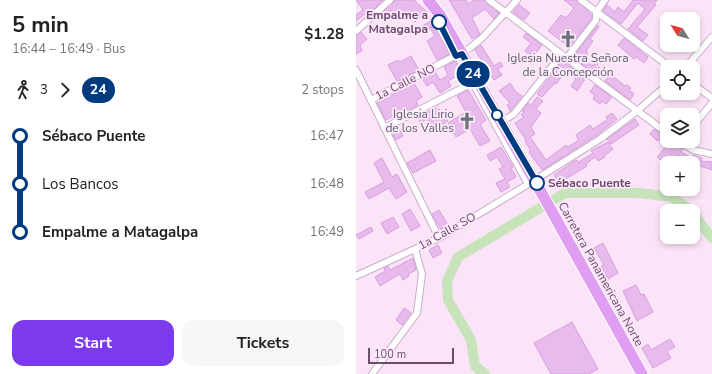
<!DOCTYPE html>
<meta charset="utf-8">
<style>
body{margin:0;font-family:"Nunito Sans",sans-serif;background:#f6f6f6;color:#222;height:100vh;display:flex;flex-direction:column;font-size:15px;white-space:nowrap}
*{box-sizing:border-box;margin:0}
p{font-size:13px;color:#767676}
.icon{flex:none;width:22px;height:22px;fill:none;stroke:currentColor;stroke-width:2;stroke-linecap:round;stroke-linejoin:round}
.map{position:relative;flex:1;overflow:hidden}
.details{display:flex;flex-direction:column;background:#fff;width:356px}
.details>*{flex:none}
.badge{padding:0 8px;border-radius:13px;font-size:14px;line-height:26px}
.needle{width:26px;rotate:307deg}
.fabs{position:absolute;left:304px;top:12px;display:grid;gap:8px}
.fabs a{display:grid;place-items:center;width:40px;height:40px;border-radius:8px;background:#fff;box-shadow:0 2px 6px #0003;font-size:20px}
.scale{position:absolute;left:12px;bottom:10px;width:86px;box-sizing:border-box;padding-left:4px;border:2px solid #6c4b71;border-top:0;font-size:11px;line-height:14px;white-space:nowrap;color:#6c4b71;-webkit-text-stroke:3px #fee9fb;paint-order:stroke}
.map>.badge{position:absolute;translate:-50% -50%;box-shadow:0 0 0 2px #fff}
.legs{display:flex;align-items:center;gap:6px;height:44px;padding:0 12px;font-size:13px}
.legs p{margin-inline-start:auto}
.overview{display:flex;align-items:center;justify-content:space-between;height:68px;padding:0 12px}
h1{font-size:22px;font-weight:700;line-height:30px}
.button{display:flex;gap:8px;margin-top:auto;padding:8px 12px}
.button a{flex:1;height:46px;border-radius:12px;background:#7c3aed;color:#fff;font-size:16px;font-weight:700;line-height:46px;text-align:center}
.button a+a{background:#f6f6f6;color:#222}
ul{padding:0 12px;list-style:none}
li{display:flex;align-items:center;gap:14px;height:48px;font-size:15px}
li i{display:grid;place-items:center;width:6px;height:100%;margin:0 5px;background:currentColor}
li i::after{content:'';width:10px;height:10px;margin:-5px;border:3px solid;border-radius:50%;background:#fff}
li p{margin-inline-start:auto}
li:first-child i{background:linear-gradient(#0000 50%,currentColor 0)}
li:last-child i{background:linear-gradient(currentColor 50%,#0000 0)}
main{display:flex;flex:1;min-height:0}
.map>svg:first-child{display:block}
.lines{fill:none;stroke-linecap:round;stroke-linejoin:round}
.river{stroke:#c7e3b9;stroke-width:10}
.building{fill:#e7bbec;stroke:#d99ee0}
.street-casing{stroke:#c9abcb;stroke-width:8}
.highway-casing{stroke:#fff;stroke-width:13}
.street{stroke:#fff;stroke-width:6}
.highway{stroke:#df9ef1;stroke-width:11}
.line-1-casing{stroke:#fff;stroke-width:9}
.line-1{stroke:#003b80;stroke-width:6}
.stop-1-dot{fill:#fff;stroke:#003b80;stroke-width:2}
.labels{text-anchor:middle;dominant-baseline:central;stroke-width:3.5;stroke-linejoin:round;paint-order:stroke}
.stop-label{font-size:12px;font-weight:bold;fill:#6c4b71;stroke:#fee9fb;text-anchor:end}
.worship-label{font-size:12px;fill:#5b616d;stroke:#fee9fb}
.street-label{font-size:12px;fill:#6c4b71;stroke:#fee9fb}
</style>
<main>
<section class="details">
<div class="overview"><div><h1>5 min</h1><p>16:44 – 16:49 · Bus</p></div><b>$1.28</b></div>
<div class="legs"><svg class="icon" aria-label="walk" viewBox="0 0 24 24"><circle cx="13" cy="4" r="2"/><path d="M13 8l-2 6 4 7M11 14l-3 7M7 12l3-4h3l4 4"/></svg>3<svg class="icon" aria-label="forward" viewBox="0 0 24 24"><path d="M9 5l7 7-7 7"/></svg><b class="badge" style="background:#003b80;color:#fff">24</b><p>2 stops</p></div>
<ul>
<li><i style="color:#003b80"></i><b>Sébaco Puente</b><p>16:47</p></li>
<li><i style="color:#003b80"></i><span>Los Bancos</span><p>16:48</p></li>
<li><i style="color:#003b80"></i><b>Empalme a Matagalpa</b><p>16:49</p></li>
</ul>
<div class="button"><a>Start</a><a>Tickets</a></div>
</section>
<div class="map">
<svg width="356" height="374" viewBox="0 0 356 374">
<rect width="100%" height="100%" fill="#fbe4f8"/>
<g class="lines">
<path class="river" d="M337,213L356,238
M129,374L119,366L115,340L92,300L91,281L102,257L209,193H283L315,197L331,207L335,211"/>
</g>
<path class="building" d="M0,0H27L13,14L11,12L0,21V15L7,10Z
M38,0H58L71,12L59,22L50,12L49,13L46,11L40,16L35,10L29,16L26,13Z
M93,0H110L112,4L118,0H128L143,13L138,19L129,9L116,18L124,34L116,39Z
M208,0H221L236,15V18L213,47L192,31L205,15L210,18L218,8Z
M277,0H301L298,4L300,5L281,27L292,35L287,41L272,29L289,9L282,3L265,24L247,11L251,5L259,12L262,7L268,12Z
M163,5L174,13L168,20L157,12Z
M75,21L77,26L60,36L57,31Z
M242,25L243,27L234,39L237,41L230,51L232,53L227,59L236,66L239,62L245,67L239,74L217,57Z
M78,26L94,54L81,60L71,41L79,36L74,28Z
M5,32L11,39L4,45L6,51L0,54V35Z
M170,33L186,45L177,57L169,51L175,43L167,37Z
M268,38L292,57L288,63L280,57L278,59L262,45Z
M125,45L138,66L144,62L147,66L142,69L146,75L138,80L119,50Z
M55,56L63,70L41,81L32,65L42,60L44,62Z
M99,61L106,73L92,81L95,86L84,93L77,82L71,86L66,78L79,72L84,80L92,75L88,67Z
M206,61L230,78L221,91L215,86L220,79L210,71L200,84L199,83L186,97L181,94Z
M254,74L269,86L271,85L275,88L273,90L278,94L274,100L249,81Z
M58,83L66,97L60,101L62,105L52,111L51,108L30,120L21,103Z
M154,83L160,92L166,96L154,111L151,105L154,103L143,91Z
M239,85L256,97L250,104L246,101L244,104L237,99L239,95L234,92Z
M112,90L130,120L124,124L134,141L124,146L114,129L100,137L92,123L110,112L101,96Z
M181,97L187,101L180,109L185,113L175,127L179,134L174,137L190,160L210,145L212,147L223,140L220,135L234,125L237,129L252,119L250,117L256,113L261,119L241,135L186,170L173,152L175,151L169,141L170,140L159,123L168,117L165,115L169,111H166L172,103L175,105Z
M83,107L92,121L77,129L71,119L64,123L61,116Z
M279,119L283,125L255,144L251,139Z
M42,127L47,136L40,140L35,131Z
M298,129L311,137V141H318V144L327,149L325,152L336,158L337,155L346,158L345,161L356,162V170L329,161V160L323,155L317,163H311L306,159L305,160L301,157L310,146L302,139L301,141L294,134Z
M252,142L257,149L248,156L249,157L242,161L239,157L230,164L231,166L203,183L198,175L220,160L223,162L237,153L235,151Z
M145,147L157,167L155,168L160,177L151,182L154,187L145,192L140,183L149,179L143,169L147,167L141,157L134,161L131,155Z
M74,150L80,161L57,173L51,163Z
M26,158L36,177L41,174L51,192L40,199L33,188L13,199L9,192L28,182L18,163Z
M54,209L64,226L55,231L46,214Z
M83,210L93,227L86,231L76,214Z
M37,217L43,227L31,234L25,223Z
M15,227L17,231L3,239L0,235Z
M247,243L262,273L252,279L245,266L248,265L238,248Z
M82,245L86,253L77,258L73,250Z
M57,258L60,270L52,274L53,276L47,280L44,274L24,286L19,277L29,271L28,268L32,266L34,270Z
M280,285L285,295L288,294L297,312L281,321L267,291Z
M48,308L55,313L46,325L40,320Z
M216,322L242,369L233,374H195L178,343Z
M314,339L319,347L311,351L315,358L297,368L286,348L292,344L295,350Z"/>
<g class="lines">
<g class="street-casing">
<path id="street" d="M133,0L311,133
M225,0L314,67
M0,31L34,0
M88,31L172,184
M210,59L240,20V12L249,0
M330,67L356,37
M0,70L83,238
M337,84L356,98
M15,100L114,48L126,38L161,0
M145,122L158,114L205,55
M337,126L356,103
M28,128L118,82
M322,141L337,150L356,154
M0,276L83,238L179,180L244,139L281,111L311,85
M16,374L61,313L66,274L59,249"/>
</g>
<g class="highway-casing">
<path id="highway" d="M72,0L84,15L180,183L286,374"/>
</g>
<use href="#street" class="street"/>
<use href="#highway" class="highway"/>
</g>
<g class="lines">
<g class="line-1-casing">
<path id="line-1" d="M83,22L100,56L106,54L181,183"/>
</g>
<use href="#line-1" class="line-1"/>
</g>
<defs>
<g id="church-bare" transform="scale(1.38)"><path d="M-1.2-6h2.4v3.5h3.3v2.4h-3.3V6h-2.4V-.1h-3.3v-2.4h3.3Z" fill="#6b7280" stroke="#fee9fb" stroke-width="2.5" paint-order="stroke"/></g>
</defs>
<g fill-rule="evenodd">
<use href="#church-bare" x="212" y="39"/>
<use href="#church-bare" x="111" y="121"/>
</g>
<g class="stop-1-dot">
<circle cx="83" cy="22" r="7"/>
<circle cx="141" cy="115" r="5"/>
<circle cx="181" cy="183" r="7"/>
</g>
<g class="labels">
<g class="stop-label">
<text x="72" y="15">Empalme a<tspan x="72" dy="14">Matagalpa</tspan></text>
<text x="192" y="183" text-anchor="start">Sébaco Puente</text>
</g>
<g class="worship-label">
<text x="212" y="58">Iglesia Nuestra Señora<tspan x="212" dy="14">de la Concepción</tspan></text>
<text x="98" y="114" text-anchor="end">Iglesia Lirio<tspan x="98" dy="14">de los Valles</tspan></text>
</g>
<g class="street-label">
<text transform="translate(49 82) rotate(-27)">1a Calle NO</text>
<text transform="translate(91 231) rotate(-29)">1a Calle SO</text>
<text transform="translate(245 274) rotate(61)">Carretera Panamericana Norte</text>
</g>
</g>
</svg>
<div class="fabs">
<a><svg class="needle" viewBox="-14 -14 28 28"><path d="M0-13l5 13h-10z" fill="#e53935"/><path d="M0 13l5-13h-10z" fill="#767676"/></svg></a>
<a><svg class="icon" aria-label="locate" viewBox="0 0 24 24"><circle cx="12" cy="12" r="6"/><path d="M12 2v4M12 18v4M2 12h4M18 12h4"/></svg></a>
<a><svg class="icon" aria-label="layers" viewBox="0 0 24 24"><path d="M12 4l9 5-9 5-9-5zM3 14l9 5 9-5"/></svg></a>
<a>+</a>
<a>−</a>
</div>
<div class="scale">100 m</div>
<b class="badge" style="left:117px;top:74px;background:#003b80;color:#fff">24</b>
</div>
</main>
